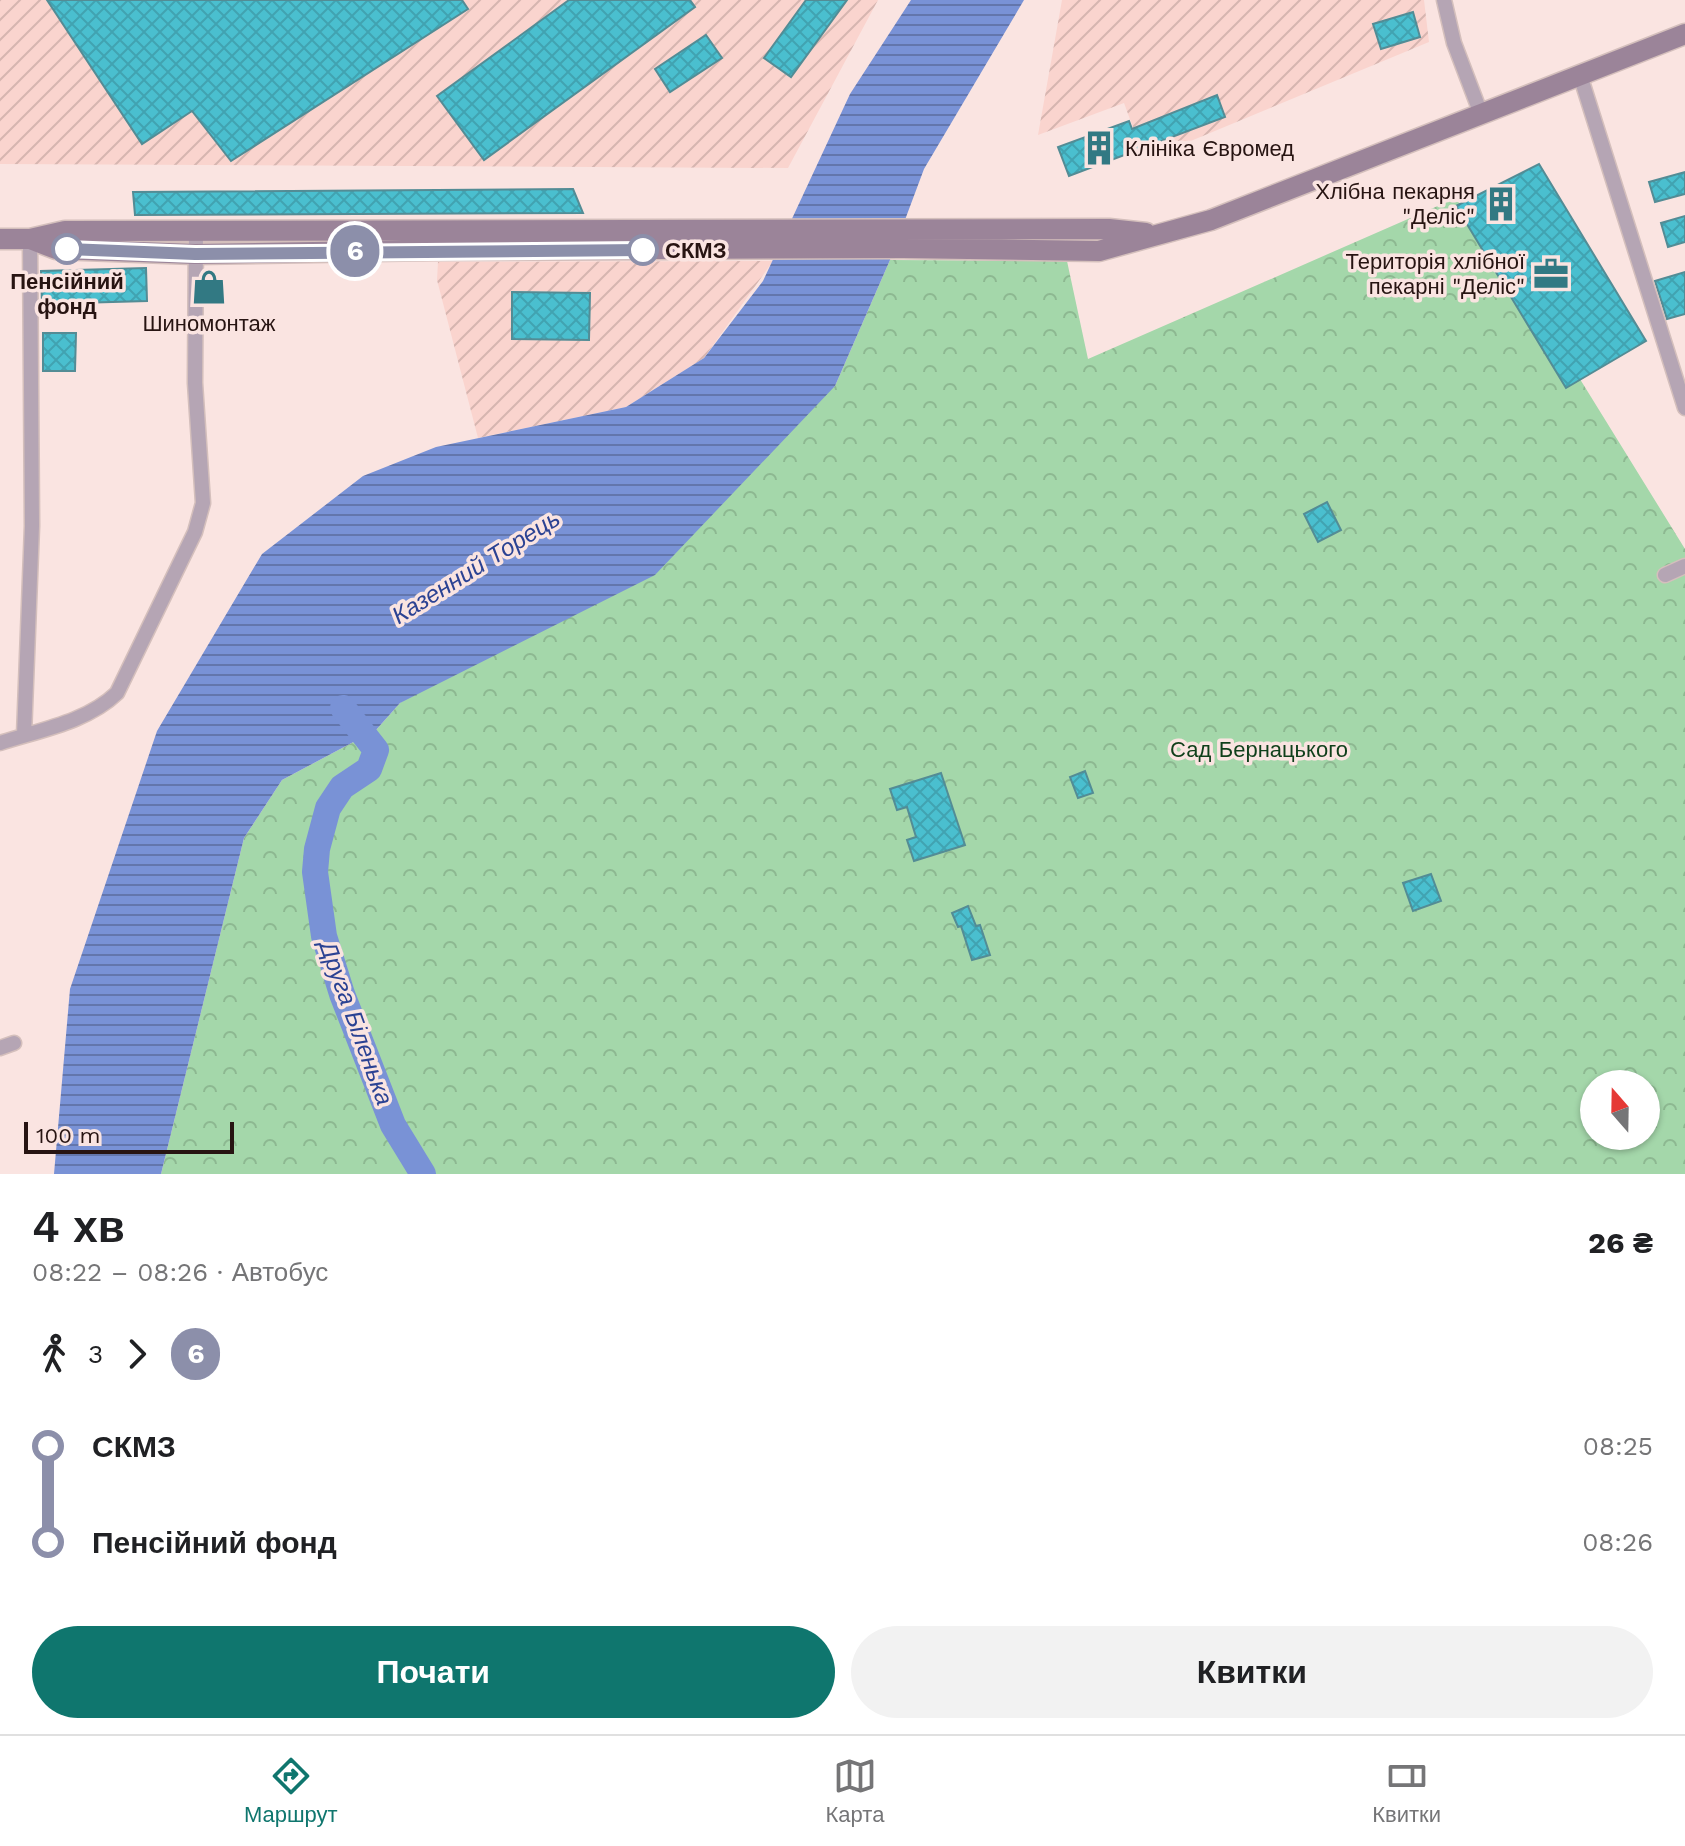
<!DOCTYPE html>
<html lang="uk">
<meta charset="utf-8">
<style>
body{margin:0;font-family:"Work Sans",sans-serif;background:#f2f2f2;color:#202124;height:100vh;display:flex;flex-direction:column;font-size:30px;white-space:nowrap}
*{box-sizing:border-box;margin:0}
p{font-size:26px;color:#757577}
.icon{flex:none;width:44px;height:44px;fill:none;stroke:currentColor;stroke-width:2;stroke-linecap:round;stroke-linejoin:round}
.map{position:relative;height:1174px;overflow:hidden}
.drawer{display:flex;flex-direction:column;background:#fff;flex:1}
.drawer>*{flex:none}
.badge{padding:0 16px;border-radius:26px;font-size:28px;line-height:52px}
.needle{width:52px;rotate:340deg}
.fabs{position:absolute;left:1580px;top:1070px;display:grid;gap:16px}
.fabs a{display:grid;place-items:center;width:80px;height:80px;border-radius:50%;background:#fff;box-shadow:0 2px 6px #0004;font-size:40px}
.scale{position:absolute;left:24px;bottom:20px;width:210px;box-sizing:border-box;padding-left:8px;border:4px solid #271412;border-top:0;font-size:22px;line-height:28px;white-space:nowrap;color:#271412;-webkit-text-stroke:6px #fae4e1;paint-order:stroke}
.map>.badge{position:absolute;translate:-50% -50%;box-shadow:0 0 0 4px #fff}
.legs{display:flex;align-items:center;gap:12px;height:88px;padding:0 32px;font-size:26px}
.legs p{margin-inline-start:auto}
.summary{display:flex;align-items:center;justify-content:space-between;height:136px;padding:0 32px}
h1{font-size:44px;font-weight:600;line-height:60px}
.cta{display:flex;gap:16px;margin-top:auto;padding:16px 32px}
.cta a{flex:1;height:92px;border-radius:48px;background:#0f766e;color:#fff;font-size:32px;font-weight:600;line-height:92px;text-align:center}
.cta a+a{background:#f2f2f2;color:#202124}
ul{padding:0 32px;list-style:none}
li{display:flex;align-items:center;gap:28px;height:96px;font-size:30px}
li i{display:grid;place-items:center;width:12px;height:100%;margin:0 10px;background:currentColor}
li i::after{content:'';width:20px;height:20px;margin:-10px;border:6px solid;border-radius:50%;background:#fff}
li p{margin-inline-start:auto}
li:first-child i{background:linear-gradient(#0000 50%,currentColor 0)}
li:last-child i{background:linear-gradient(currentColor 50%,#0000 0)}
.dock{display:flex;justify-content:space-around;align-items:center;height:112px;border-top:2px solid #e0e0e0;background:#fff;font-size:22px;color:#757577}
.dock a{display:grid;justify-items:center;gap:4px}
.dock .active{color:#0f766e}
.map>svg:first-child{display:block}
.industrial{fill:url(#industrial-furrows)}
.park{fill:url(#park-crowns);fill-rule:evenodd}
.water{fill:url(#water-rules)}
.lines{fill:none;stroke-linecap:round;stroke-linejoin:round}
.river{stroke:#7992d6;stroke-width:26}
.building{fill:url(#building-cross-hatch);stroke:#538c95;stroke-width:2}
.street-casing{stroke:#d4bfbc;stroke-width:17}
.secondary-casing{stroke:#d4bfbc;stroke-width:23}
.street{stroke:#b5a5b4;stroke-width:14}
.secondary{stroke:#9b8499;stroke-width:20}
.line-1-casing{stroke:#fff;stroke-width:18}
.line-1{stroke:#8c8faa;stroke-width:12}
.stop-1-dot{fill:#fff;stroke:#8c8faa;stroke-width:4}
.labels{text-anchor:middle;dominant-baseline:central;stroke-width:7;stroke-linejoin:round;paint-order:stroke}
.poi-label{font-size:22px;fill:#271412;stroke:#fae4e1;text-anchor:end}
.stop-label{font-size:22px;font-weight:bold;fill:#271412;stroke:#fae4e1;text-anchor:start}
.park-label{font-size:22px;fill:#0f3f1a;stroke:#fae4e1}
.water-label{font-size:24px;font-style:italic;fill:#2b4293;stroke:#fae4e1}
</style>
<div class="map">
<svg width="1685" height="1174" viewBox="0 0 1685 1174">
<defs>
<pattern id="industrial-furrows" width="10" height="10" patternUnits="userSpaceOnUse" patternTransform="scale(2)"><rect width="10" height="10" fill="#fad4ce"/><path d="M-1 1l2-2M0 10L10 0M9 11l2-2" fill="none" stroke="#d6b5b0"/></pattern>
<pattern id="park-crowns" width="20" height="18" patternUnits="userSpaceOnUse" patternTransform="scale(2)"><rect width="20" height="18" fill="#a4d7aa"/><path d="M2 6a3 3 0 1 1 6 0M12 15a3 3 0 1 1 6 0" fill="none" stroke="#8db891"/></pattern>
<pattern id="water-rules" width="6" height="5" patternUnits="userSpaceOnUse" patternTransform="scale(2)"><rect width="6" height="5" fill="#7992d6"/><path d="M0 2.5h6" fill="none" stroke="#6376ac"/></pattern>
<pattern id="building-cross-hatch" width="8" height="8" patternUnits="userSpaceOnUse" patternTransform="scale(2)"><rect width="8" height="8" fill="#4abfcf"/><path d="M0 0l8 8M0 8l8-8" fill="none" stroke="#41a3b1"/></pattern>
</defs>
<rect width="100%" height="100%" fill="#fae4e1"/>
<path class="industrial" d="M0,0H878L788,168L0,164Z
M1062,0H1424L1429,42L1145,160L1124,103L1038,135Z
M773,261L704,358L626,407L478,438L437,280L438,262Z"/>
<path class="park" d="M1456,198L1562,350L1685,549V1174H161L244,838L282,780L376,730L400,703L835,386L890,260L1067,261L1088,359ZM1594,1084H1646V1136H1594Z"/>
<path class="water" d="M911,0H1024L924,169L890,260L835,386L655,575L400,703L376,730L282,780L244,838L161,1174H54L70,989L157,731L262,554L363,476L436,447L626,407L704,358L763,281L850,94Z"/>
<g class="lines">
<path class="river" d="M343,708L376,750L369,769L342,787L328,808L317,849L315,872L324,936L342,994L393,1125L423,1174"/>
</g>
<path class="building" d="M47,0H462L468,9L231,161L192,111L142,144Z
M569,0H690L695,7L484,160L437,96Z
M806,0H847L791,77L764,58Z
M1413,12L1420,37L1381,49L1373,24Z
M706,35L722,58L670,92L655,69Z
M1217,95L1225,117L1069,176L1058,147L1129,121L1132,129Z
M1539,164L1646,341L1566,388L1456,206Z
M1685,172V194L1655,202L1649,182Z
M573,189L583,213L135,215L133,192Z
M1685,216V242L1668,247L1661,223Z
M146,268L147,301L42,304L41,271Z
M1685,272V314L1667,319L1655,281Z
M512,292L590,293L589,340L512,339Z
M43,333H76L75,371H43Z
M1327,502L1341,530L1318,542L1304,514Z
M1085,771L1093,793L1078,798L1070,777Z
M941,773L965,845L914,861L907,840L916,837L907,807L897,810L890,789Z
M1431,874L1441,901L1413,911L1403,883Z
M968,906L976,926L980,925L990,955L972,960L961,926L958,927L952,913Z"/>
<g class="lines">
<g class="street-casing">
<path id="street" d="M1444,0L1454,43L1481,114
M1580,75L1685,408
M1665,575L1685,566
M24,735L32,526L30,239
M0,743C40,730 87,722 117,693L195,532L203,503L195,383L196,232
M0,1048L14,1043"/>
</g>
<g class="secondary-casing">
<path id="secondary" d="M0,239H30L65,231L1109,229L1146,233
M30,239L56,249L195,254L433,250L903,248L1099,251L1211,220L1685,34"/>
</g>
<use href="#street" class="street"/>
<use href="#secondary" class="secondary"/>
</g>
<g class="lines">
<g class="line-1-casing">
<path id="line-1" d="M67,249L195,254L643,250"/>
</g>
<use href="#line-1" class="line-1"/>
</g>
<defs>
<g id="building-bare" transform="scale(2.76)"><path d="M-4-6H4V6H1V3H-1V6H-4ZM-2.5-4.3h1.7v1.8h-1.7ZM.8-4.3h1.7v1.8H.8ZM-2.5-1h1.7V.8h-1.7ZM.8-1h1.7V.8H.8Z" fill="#327983" stroke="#fae4e1" stroke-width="2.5" paint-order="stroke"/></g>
<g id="office-bare" transform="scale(2.76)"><path d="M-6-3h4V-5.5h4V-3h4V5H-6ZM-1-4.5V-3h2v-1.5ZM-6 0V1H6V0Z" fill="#327983" stroke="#fae4e1" stroke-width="2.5" paint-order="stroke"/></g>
<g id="shop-bare" transform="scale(2.76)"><path d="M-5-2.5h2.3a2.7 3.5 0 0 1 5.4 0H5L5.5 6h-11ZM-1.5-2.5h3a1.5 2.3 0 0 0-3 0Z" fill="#327983" stroke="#fae4e1" stroke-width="2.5" paint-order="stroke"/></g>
</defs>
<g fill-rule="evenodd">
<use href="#building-bare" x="1099" y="148"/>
<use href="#building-bare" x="1501" y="204"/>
<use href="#office-bare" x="1551" y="274"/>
<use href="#shop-bare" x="209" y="287"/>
</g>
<g class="stop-1-dot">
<circle cx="67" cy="249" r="14"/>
<circle cx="643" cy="250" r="14"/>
</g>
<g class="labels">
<g class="poi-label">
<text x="1125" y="148" text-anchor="start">Клініка Євромед</text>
<text x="1475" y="191">Хлібна пекарня<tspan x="1475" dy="25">"Деліс"</tspan></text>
<text x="1525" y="261">Територія хлібної<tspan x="1525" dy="25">пекарні "Деліс"</tspan></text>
<text x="209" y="323" text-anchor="middle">Шиномонтаж</text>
</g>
<g class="stop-label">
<text x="665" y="250">СКМЗ</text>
<text x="67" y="281" text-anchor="middle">Пенсійний<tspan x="67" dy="25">фонд</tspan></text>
</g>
<g class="park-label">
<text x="1259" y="749">Сад Бернацького</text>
</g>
<g class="water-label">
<text transform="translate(476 567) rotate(-32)">Казенний Торець</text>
<text transform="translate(356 1023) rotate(70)">Друга Біленька</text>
</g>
</g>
</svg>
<div class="fabs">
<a><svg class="needle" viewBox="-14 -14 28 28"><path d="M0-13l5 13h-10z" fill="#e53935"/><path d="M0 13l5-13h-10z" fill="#757577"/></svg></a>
</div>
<div class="scale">100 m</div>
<b class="badge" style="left:355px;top:251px;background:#8c8faa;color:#fff">6</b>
</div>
<section class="drawer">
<div class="summary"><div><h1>4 хв</h1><p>08:22 – 08:26 · Автобус</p></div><b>26 ₴</b></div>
<div class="legs"><svg class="icon" aria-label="walk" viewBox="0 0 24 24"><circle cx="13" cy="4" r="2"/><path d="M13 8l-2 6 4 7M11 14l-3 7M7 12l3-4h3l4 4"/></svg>3<svg class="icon" aria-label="forward" viewBox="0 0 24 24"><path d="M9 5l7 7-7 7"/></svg><b class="badge" style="background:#8c8faa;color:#fff">6</b></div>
<ul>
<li><i style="color:#8c8faa"></i><b>СКМЗ</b><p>08:25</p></li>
<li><i style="color:#8c8faa"></i><b>Пенсійний фонд</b><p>08:26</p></li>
</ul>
<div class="cta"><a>Почати</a><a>Квитки</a></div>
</section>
<nav class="dock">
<a class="active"><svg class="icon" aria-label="directions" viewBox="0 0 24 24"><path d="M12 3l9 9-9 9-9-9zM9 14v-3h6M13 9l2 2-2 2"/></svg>Маршрут</a>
<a><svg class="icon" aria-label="map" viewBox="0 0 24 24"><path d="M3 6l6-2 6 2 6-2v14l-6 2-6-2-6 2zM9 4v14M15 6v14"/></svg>Карта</a>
<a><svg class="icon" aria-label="tickets" viewBox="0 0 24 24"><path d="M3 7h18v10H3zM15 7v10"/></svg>Квитки</a>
</nav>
